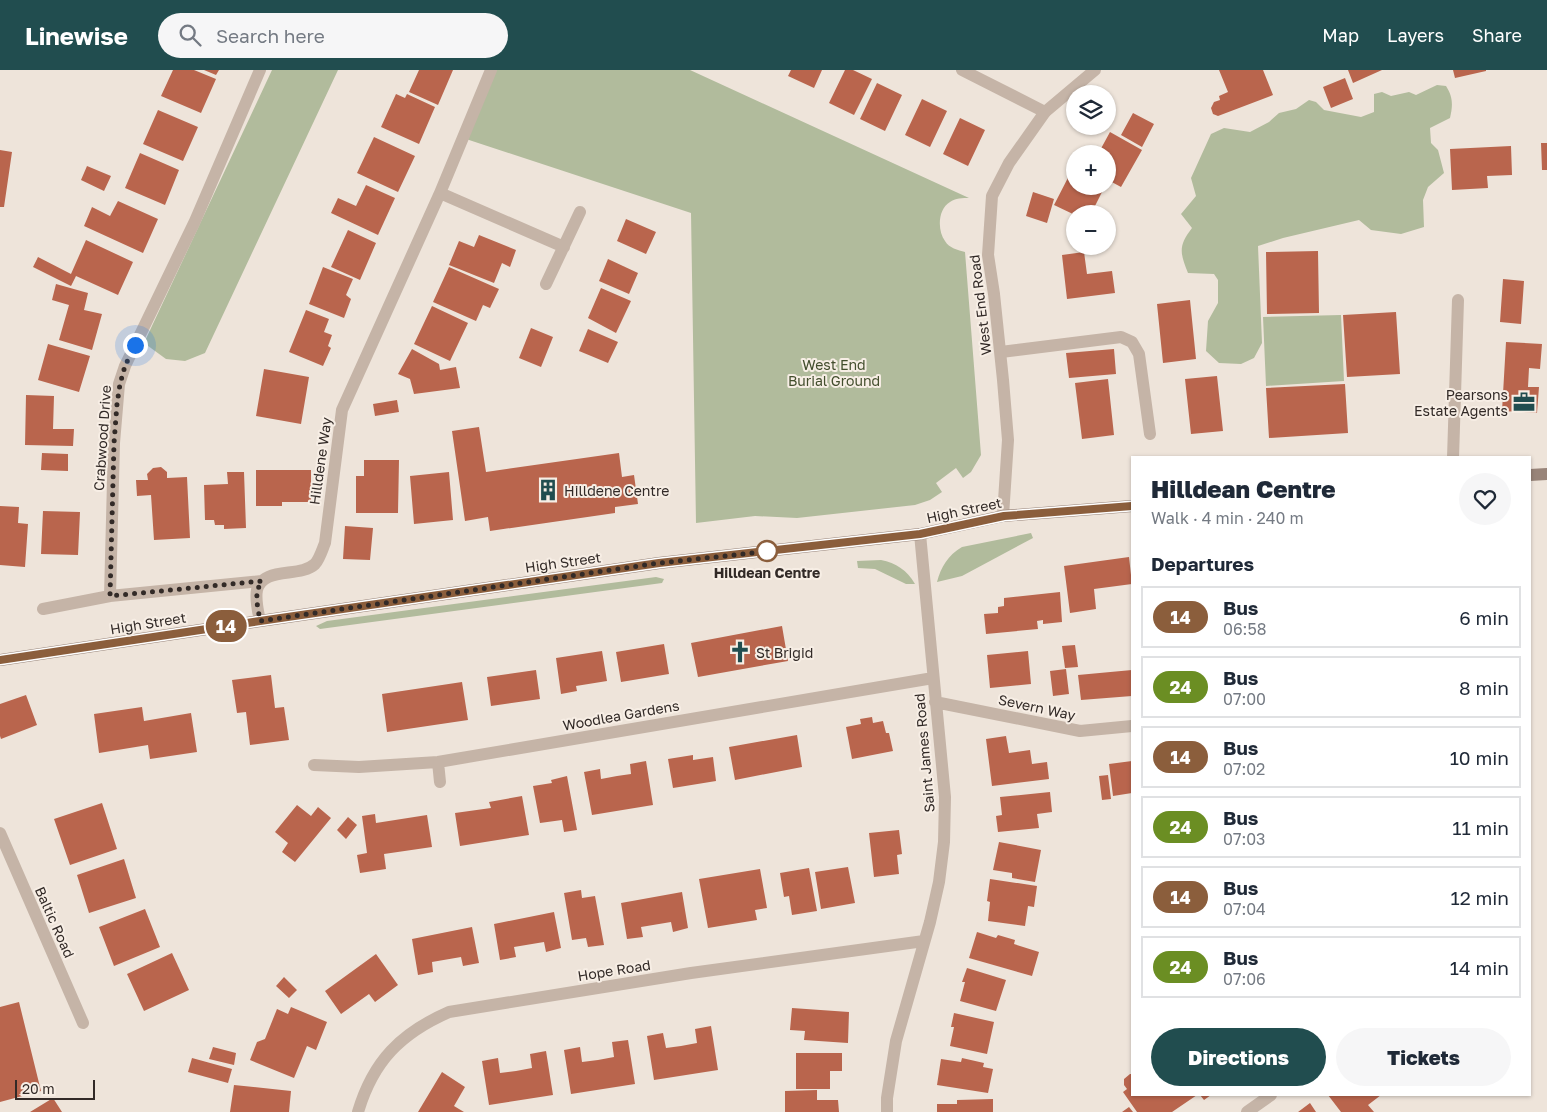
<!DOCTYPE html>
<meta charset="utf-8">
<style>
body{margin:0;font-family:"Golos Text",sans-serif;background:#f6f6f7;color:#1f2937;height:100vh;display:flex;flex-direction:column;font-size:19px;white-space:nowrap}
*{box-sizing:border-box;margin:0}
p{font-size:16px;color:#747a83}
.icon{flex:none;width:28px;height:28px;fill:none;stroke:currentColor;stroke-width:2;stroke-linecap:round;stroke-linejoin:round}
.map{position:relative;flex:1;overflow:hidden}
.details{position:absolute;left:1131px;top:386px;width:400px;height:640px;display:flex;flex-direction:column;background:#fff;border-radius:0px;box-shadow:0 1px 4px #0004}
.details>*{flex:none}
.badge{padding:0 10px;border-radius:16px;font-size:18px;line-height:32px}
.fabs{position:absolute;left:1066px;top:15px;display:grid;gap:10px}
.fabs a{display:grid;place-items:center;width:50px;height:50px;border-radius:50%;background:#fff;box-shadow:0 1px 4px #0004;font-size:25px}
.scale{position:absolute;left:15px;bottom:12px;width:80px;box-sizing:border-box;padding-left:5px;border:2px solid #322a27;border-top:0;font-size:14px;line-height:18px;white-space:nowrap;color:#322a27;-webkit-text-stroke:4px #f7eee5;paint-order:stroke}
.you{position:absolute;width:25px;height:25px;margin:-12px;border:4px solid #fff;border-radius:50%;background:#1a73e8;box-shadow:0 0 0 8px #1a73e833}
.map>.badge{position:absolute;translate:-50% -50%;box-shadow:0 0 0 2px #fff}
h2{padding:0 20px;font-size:19px;line-height:45px}
.round{display:grid;place-items:center;flex:none;width:52px;height:52px;border-radius:26px;background:#f6f6f7}
.summary{display:flex;align-items:center;justify-content:space-between;height:85px;padding:0 20px}
h1{font-size:24px;font-weight:800;line-height:38px}
.action{display:flex;gap:10px;margin-top:auto;padding:10px 20px}
.action a{flex:1;height:58px;border-radius:30px;background:#214d4f;color:#fff;font-size:20px;font-weight:800;line-height:58px;text-align:center}
.action a+a{background:#f6f6f7;color:#1f2937}
ul{padding:0;list-style:none}
li{display:flex;align-items:center;gap:15px;height:62px;margin:0 10px 8px;padding:0 10px;border:2px solid #e0e1e3;border-radius:0px}
li div{flex:1}
li b{display:block;font-size:19px}
li em{font-style:normal}
li .badge{min-width:55px;font-weight:700;text-align:center}
header{display:flex;align-items:center;gap:30px;box-sizing:border-box;height:70px;padding:0 25px;background:#214d4f;color:#fff}
header strong{font-size:24px}
nav{display:flex;gap:28px;margin-inline-start:auto;font-size:18px}
.search{width:350px;height:45px;background:#f6f6f7;display:flex;align-items:center;gap:12px;box-sizing:border-box;padding:0 18px;border-radius:28px;color:#747a83;font-size:19px}
.map>svg:first-child{display:block}
.green{fill:#b1bb9c}
.building{fill:#b9654d}
.lines{fill:none;stroke-linecap:round;stroke-linejoin:round}
.minor{stroke:#c5b4a7;stroke-width:12}
.tertiary{stroke:#c5b4a7;stroke-width:12}
.secondary{stroke:#988479;stroke-width:12}
.line-casing{stroke:#fff;stroke-width:11}
.line{stroke:#8b5e3c;stroke-width:8}
.walk{stroke:#322a27;stroke-width:5;stroke-dasharray:0 9}
.stop-dot{fill:#fff;stroke:#8b5e3c;stroke-width:2.5}
.labels{text-anchor:middle;dominant-baseline:central;stroke-width:4;stroke-linejoin:round;paint-order:stroke}
.street-label{font-size:14px;fill:#322a27;stroke:#f7eee5}
.park-label{font-size:14px;fill:#434e2d;stroke:#f7eee5}
.poi-label{font-size:14px;fill:#322a27;stroke:#f7eee5;text-anchor:start}
.stop-label{font-size:14px;font-weight:bold;fill:#322a27;stroke:#f7eee5}
</style>
<header>
<strong>Linewise</strong>
<div class="search"><svg class="icon" aria-label="search" viewBox="0 0 24 24"><circle cx="10" cy="10" r="6"/><path d="M15 15l6 6"/></svg>Search here</div>
<nav><a>Map</a><a>Layers</a><a>Share</a></nav>
</header>
<div class="map">
<svg width="1547" height="1042" viewBox="0 0 1547 1042">
<rect width="100%" height="100%" fill="#eee4da"/>
<path class="green" d="M272,0H338L205,283L185,291L166,289L144,273Z
M491,0H690L969,128C963,128 955,128 950,132C938,139 937,160 945,171C949,178 958,180 965,182L981,385L971,402L963,408L956,398L936,413L942,422L930,430L915,435L797,448L755,446L696,453L691,143L463,68Z
M1437,15L1446,16C1453,27 1453,35 1450,48L1430,58L1431,73L1438,80L1444,103L1428,117L1423,130L1424,157L1401,164L1371,160L1359,150L1283,168L1258,176L1262,273L1254,288L1241,294L1219,293L1206,281L1208,251L1218,233V210L1214,204L1188,203C1180,183 1178,176 1192,158L1181,144L1196,126L1191,108L1211,64L1224,58L1250,62L1269,52L1279,43L1296,39L1309,30L1316,32L1324,40L1361,47L1374,42V24L1382,22L1391,26L1409,22L1416,25Z
M1341,245L1344,311L1266,316L1263,247Z
M1031,463L1033,468L962,506L937,512C941,497 948,485 962,477Z
M881,490C896,493 907,500 915,514H906L875,499L858,498L857,491Z
M656,507L664,509L662,513L320,559L316,556L327,551Z"/>
<path class="building" d="M173,0H194L216,9L201,43L161,26Z
M204,0H219L216,5Z
M419,0H453L438,35L409,22Z
M791,0H822L814,18L788,6Z
M845,0H853L872,9L854,45L829,33Z
M1219,0H1263L1273,25L1218,46L1213,44L1211,38L1214,32L1220,30L1219,26L1228,22Z
M1348,0H1382L1353,13Z
M1453,0H1486V1L1455,8Z
M1345,8L1353,29L1331,38L1323,17Z
M877,13L902,25L885,61L860,49Z
M396,24L405,28L407,24L435,37L419,74L381,57Z
M922,29L947,41L930,77L905,65Z
M158,40L198,57L183,91L143,74Z
M1133,43L1154,54L1142,77L1121,65Z
M960,48L985,60L968,96L943,84Z
M1110,62L1142,80L1121,117L1108,110V84H1098Z
M374,67L415,86L398,122L357,103Z
M1541,73H1547V100H1542Z
M1511,76L1512,105L1487,106L1488,118L1452,120L1450,79Z
M0,80L12,82L4,137H0Z
M140,83L179,100L165,135L125,118Z
M87,96L111,106L104,121L81,110Z
M1074,96L1075,97V116H1105L1091,144L1075,145L1054,135Z
M366,115L395,128L378,165L331,143L338,128L356,136Z
M1033,122L1054,129L1047,153L1026,146Z
M118,131L158,149L143,183L84,156L92,137L110,146Z
M626,149L656,162L646,184L617,171Z
M348,160L376,173L360,210L331,197Z
M479,165L516,180L510,197L502,193L494,213L449,195L459,171L474,177Z
M86,170L133,192L118,225L76,206L71,216L33,197L38,187L71,204Z
M1318,181L1319,243L1267,244L1266,182Z
M1084,182L1087,204L1112,201L1115,223L1067,229L1062,185Z
M608,189L638,203L629,224L599,211Z
M323,197L353,209L346,225L351,229L344,248L309,234Z
M449,197L499,219L490,238L483,235L476,251L433,232Z
M1503,209L1524,211L1521,254L1500,252Z
M56,214L88,223L84,240L102,244L92,280L59,270L69,235L52,230Z
M601,218L631,231L616,263L588,248Z
M1190,230L1196,289L1163,293L1157,234Z
M432,236L468,253L450,291L414,274Z
M306,240L329,249L324,262L332,265L328,276L331,278L323,296L289,282Z
M1396,242L1400,304L1347,307L1343,245Z
M531,258L553,267L541,297L519,288Z
M588,259L618,272L608,293L579,281Z
M1506,272L1542,274L1540,299L1529,298L1528,317H1539L1537,343L1502,341Z
M48,274L90,286L79,322L38,310Z
M412,279L439,294L440,300L456,297L460,318L414,324L410,309L398,304Z
M1114,279L1116,304L1069,308L1066,283Z
M264,299L309,307L301,354L256,346Z
M1217,306L1223,361L1191,364L1185,309Z
M1108,309L1114,365L1082,369L1075,313Z
M1345,314L1348,363L1269,368L1266,318Z
M26,325L54,326L53,359H74L73,376L25,375Z
M397,330L399,342L375,346L373,334Z
M479,357L486,402L619,383L622,407L634,405L638,434L615,437V443L490,461L488,447L465,451L452,361Z
M42,383L68,384V401L41,400Z
M364,390H399L398,443H356V406H364Z
M161,397L167,402V408L187,407L190,468L154,470L151,425L137,426L136,410H148L147,404L153,398Z
M256,400H311V432H282V436H256Z
M227,402H244L246,458L224,459V455H215L214,450H205L204,415L228,414Z
M449,402L453,450L414,454L410,406Z
M0,436L19,437L18,453L28,454L25,497L0,495Z
M43,441L80,442L78,485L41,484Z
M345,456L373,458L370,490L343,489Z
M1129,487L1132,514L1094,519L1096,539L1070,543L1064,496Z
M1060,522L1062,552L1043,554V550L1037,551L1038,559L986,564L984,544L998,543V537L1004,536V528Z
M782,556L788,591L698,607L691,573Z
M664,574L669,604L621,612L616,582Z
M1075,575L1078,597L1065,598L1062,576Z
M602,581L607,611L576,616L577,621L561,624L556,588Z
M1028,581L1031,614L990,618L987,585Z
M1066,599L1069,624L1053,626L1050,601Z
M536,600L540,629L491,636L487,607Z
M1132,600V626L1081,630L1078,605Z
M271,605L275,638L284,637L289,670L250,675L246,642L237,643L232,610Z
M462,612L468,650L387,662L382,624Z
M26,625L37,655L1,669L0,666V634Z
M142,637L144,651L191,643L197,682L150,689L148,675L99,683L94,644Z
M872,647L873,653L883,651L886,663H889L893,681L852,689L846,657L861,654L860,649Z
M797,665L802,697L735,710L729,677Z
M1006,666L1009,683L1030,680L1032,694L1047,692L1049,709L992,716L986,669Z
M693,685V690L713,687L716,711L673,718L668,689Z
M646,691L653,735L592,745L584,702L600,699L601,709L617,706L631,704L630,694Z
M1132,691V723L1113,726L1109,694Z
M1108,705L1111,729L1102,730L1099,706Z
M567,706L577,760L564,762L562,750L540,753L533,716L552,713L551,710Z
M1050,722L1052,742L1037,744L1039,758L998,762L996,746L1002,745L1000,727Z
M522,726L529,765L460,776L455,743L491,738L489,732Z
M102,733L117,779L70,795L54,749Z
M297,735L311,746L318,737L331,748L295,792L282,782L288,773L275,762Z
M375,744L376,753L427,745L432,777L384,784L386,799L360,803L357,785L367,783L362,746Z
M348,747L357,755L346,769L337,760Z
M899,760L902,784L897,785L899,804L874,807L869,763Z
M999,772L1041,780L1035,812L1012,808V803L993,800Z
M124,789L136,828L89,843L77,805Z
M848,797L855,833L821,839L815,802Z
M809,798L817,841L792,845L789,826L784,827L780,803Z
M760,799L767,838L755,840L757,850L708,858L699,809Z
M990,809L1037,816L1034,837L1028,836L1025,856L988,851L990,832L987,831Z
M581,820L582,828L595,826L604,875L588,877L586,868L572,870L564,823Z
M682,822L688,858L673,862L671,852L641,857L643,867L627,869L621,833Z
M145,839L160,877L114,896L99,857Z
M554,842L561,878L546,882L544,872L514,877L516,887L500,890L494,854Z
M472,857L479,893L463,896L461,887L432,892L433,902L418,905L412,869Z
M977,862L996,868L998,865L1015,870L1014,874L1039,882L1032,906L969,888Z
M172,883L189,920L144,941L127,904Z
M376,884L398,915L375,932L369,924L341,944L325,921Z
M967,898L1006,910L996,941L960,931L965,912H962Z
M284,907L297,920L289,928L276,916Z
M19,932L41,1021L0,1032V937Z
M291,937L327,952L316,980L307,976L294,1008L250,990L257,972L265,969L277,939L288,944Z
M792,938L849,942L848,973L804,970L805,961L790,960Z
M954,943L994,952L987,984L950,976L954,957H951Z
M711,956L718,1000L654,1010L647,966L663,963L666,978L681,976L697,973L695,959Z
M628,970L635,1014L571,1024L564,980L580,977L582,992L598,990L614,987L612,972Z
M213,977L236,983L234,995L209,989Z
M546,981L553,1025L489,1035L482,991L498,988L500,1003L516,1001L532,998L530,984Z
M796,983H842V1001H830V1019H796Z
M192,988L232,999L228,1013L188,1002Z
M962,988L984,993L983,997L993,999L988,1023L937,1015L941,989L961,992Z
M442,1002L465,1017L454,1036L464,1042H418Z
M1130,1004H1132V1025H1197L1172,1042H1137L1123,1022L1127,1019L1124,1015V1009Z
M234,1015L291,1021L289,1042H230Z
M817,1020V1030H838L839,1042H785V1021Z
M1200,1025H1211L1204,1030Z
M1328,1025H1381L1368,1035L1374,1042H1341Z
M53,1028L62,1042H30Z
M993,1029V1042H937V1034H957V1030Z
M1310,1033L1316,1042H1298Z
M1129,1037L1133,1042H1122Z"/>
<g class="lines">
<path class="minor" d="M260,0L195,151L125,296L119,314L114,373L110,526L262,511
M962,0L1045,42
M440,123L564,177
M546,214L580,142
M1001,282L1121,267L1132,272L1139,284L1150,364
M1453,388L1458,230
M43,539L110,526
M260,551C258,541 255,530 257,520C263,496 300,508 315,494C320,488 322,480 325,473L342,340L440,123L491,0
M935,632L1080,661L1132,656
M438,692L440,712
M314,695L359,697L438,692L933,608
M0,763L83,953
M358,1042C373,991 401,963 449,942L691,903L924,871
M887,1042V1028L896,971L930,852L939,812L944,772L945,727L920,464
M1247,1042L1271,1025"/>
<path class="tertiary" d="M1003,446L1008,370L1003,310L994,224L988,185L992,126L1009,93L1045,42L1095,0"/>
<path class="secondary" d="M1530,405L1547,404
M0,590L260,551L659,493L920,464L1003,446L1132,436"/>
</g>
<g class="lines">
<g class="line-casing">
<path id="line" d="M0,590L260,551L659,493L920,464L1004,446L1132,436"/>
</g>
<use href="#line" class="line"/>
<path class="walk" d="M135,275L125,296L120,314L117,334L114,373L110,526L262,511C253,524 258,536 260,551L659,493L771,481H767"/>
</g>
<defs>
<g id="office-bare" transform="scale(1.725)"><path d="M-6-3h4V-5.5h4V-3h4V5H-6ZM-1-4.5V-3h2v-1.5ZM-6 0V1H6V0Z" fill="#214d4f" stroke="#f7eee5" stroke-width="2.5" paint-order="stroke"/></g>
<g id="building-bare" transform="scale(1.725)"><path d="M-4-6H4V6H1V3H-1V6H-4ZM-2.5-4.3h1.7v1.8h-1.7ZM.8-4.3h1.7v1.8H.8ZM-2.5-1h1.7V.8h-1.7ZM.8-1h1.7V.8H.8Z" fill="#214d4f" stroke="#f7eee5" stroke-width="2.5" paint-order="stroke"/></g>
<g id="church-bare" transform="scale(1.725)"><path d="M-1.2-6h2.4v3.5h3.3v2.4h-3.3V6h-2.4V-.1h-3.3v-2.4h3.3Z" fill="#214d4f" stroke="#f7eee5" stroke-width="2.5" paint-order="stroke"/></g>
</defs>
<g fill-rule="evenodd">
<use href="#office-bare" x="1524" y="332"/>
<use href="#building-bare" x="548" y="420"/>
<use href="#church-bare" x="740" y="582"/>
</g>
<circle class="stop-dot" cx="767" cy="481" r="10"/>
<g class="labels">
<g class="street-label">
<text transform="translate(980 235) rotate(-97)">West End Road</text>
<text transform="translate(102 368) rotate(-86)">Crabwood Drive</text>
<text transform="translate(320 391) rotate(-82)">Hilldene Way</text>
<text transform="translate(964 440) rotate(-12)">High Street</text>
<text transform="translate(563 492) rotate(-8)">High Street</text>
<text transform="translate(148 553) rotate(-9)">High Street</text>
<text transform="translate(1037 637) rotate(12)">Severn Way</text>
<text transform="translate(621 645) rotate(-10)">Woodlea Gardens</text>
<text transform="translate(924 683) rotate(-95)">Saint James Road</text>
<text transform="translate(55 852) rotate(66)">Baltic Road</text>
<text transform="translate(614 900) rotate(-9)">Hope Road</text>
</g>
<g class="park-label">
<text x="834" y="294">West End<tspan x="834" dy="16">Burial Ground</tspan></text>
</g>
<g class="poi-label">
<text x="1508" y="324" text-anchor="end">Pearsons<tspan x="1508" dy="16">Estate Agents</tspan></text>
<text x="564" y="420">Hilldene Centre</text>
<text x="756" y="582">St Brigid</text>
</g>
<g class="stop-label">
<text x="767" y="502">Hilldean Centre</text>
</g>
</g>
</svg>
<div class="fabs">
<a><svg class="icon" aria-label="layers" viewBox="0 0 24 24"><path d="M12 4l9 5-9 5-9-5zM3 14l9 5 9-5"/></svg></a>
<a>+</a>
<a>−</a>
</div>
<div class="scale">20 m</div>
<div class="you" style="left:135px;top:275px"></div>
<b class="badge" style="left:226px;top:556px;background:#8b5e3c;color:#fff">14</b>
<section class="details">
<div class="summary"><div><h1>Hilldean Centre</h1><p>Walk · 4 min · 240 m</p></div><a class="round"><svg class="icon" aria-label="heart" viewBox="0 0 24 24"><path d="M12 20l-8-8c-3-5 5-10 8-4 3-6 11-1 8 4z"/></svg></a></div>
<h2>Departures</h2>
<ul>
<li><span class="badge" style="background:#8b5e3c;color:#fff">14</span><div><b>Bus</b><p>06:58</p></div><em>6 min</em></li>
<li><span class="badge" style="background:#6b8e23;color:#fff">24</span><div><b>Bus</b><p>07:00</p></div><em>8 min</em></li>
<li><span class="badge" style="background:#8b5e3c;color:#fff">14</span><div><b>Bus</b><p>07:02</p></div><em>10 min</em></li>
<li><span class="badge" style="background:#6b8e23;color:#fff">24</span><div><b>Bus</b><p>07:03</p></div><em>11 min</em></li>
<li><span class="badge" style="background:#8b5e3c;color:#fff">14</span><div><b>Bus</b><p>07:04</p></div><em>12 min</em></li>
<li><span class="badge" style="background:#6b8e23;color:#fff">24</span><div><b>Bus</b><p>07:06</p></div><em>14 min</em></li>
</ul>
<div class="action"><a>Directions</a><a>Tickets</a></div>
</section>
</div>
